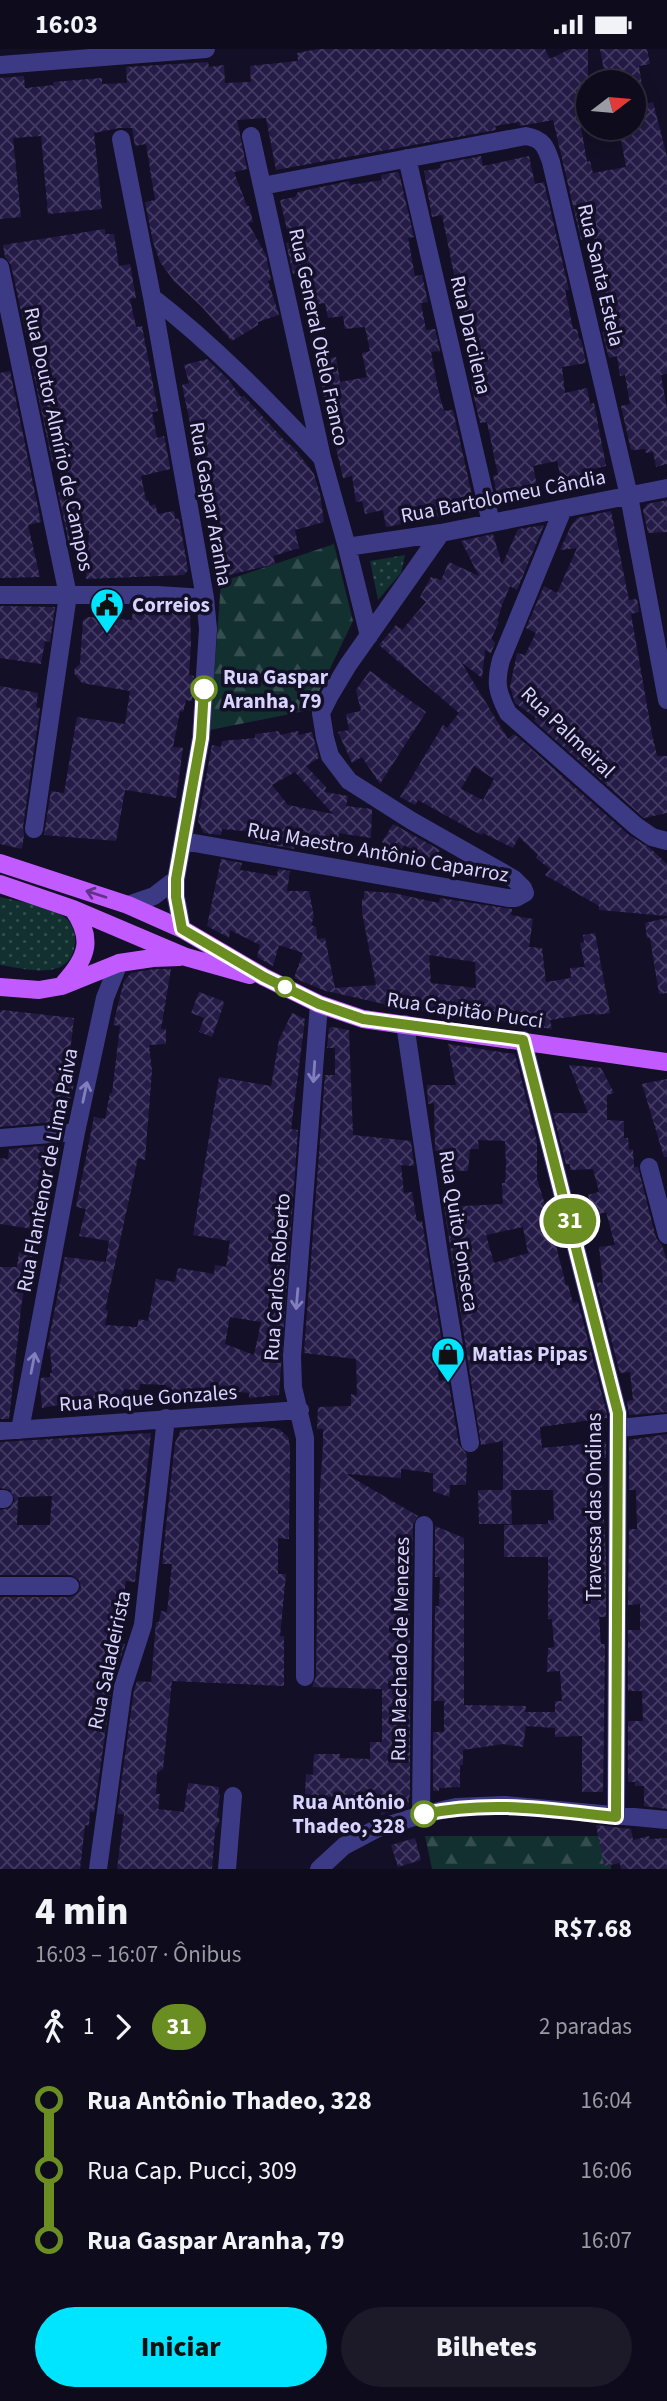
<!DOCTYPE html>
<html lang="pt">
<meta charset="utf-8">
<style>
body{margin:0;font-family:"Source Sans 3",sans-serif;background:#1c1929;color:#f1f3f6;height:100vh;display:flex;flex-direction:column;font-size:26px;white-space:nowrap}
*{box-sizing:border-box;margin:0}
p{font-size:23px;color:#9b9ba3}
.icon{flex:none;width:38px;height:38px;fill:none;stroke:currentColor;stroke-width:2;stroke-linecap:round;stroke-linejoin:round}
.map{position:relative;height:1820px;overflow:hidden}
.panel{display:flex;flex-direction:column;background:#0e0b1c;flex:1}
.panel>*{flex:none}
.badge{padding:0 14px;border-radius:23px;font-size:24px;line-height:46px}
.needle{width:46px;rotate:74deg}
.buttons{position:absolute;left:576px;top:21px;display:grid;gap:14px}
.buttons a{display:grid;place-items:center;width:70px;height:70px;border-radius:50%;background:#0e0b1c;box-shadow:0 4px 18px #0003,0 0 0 2px #2e2b3b;font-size:35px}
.map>.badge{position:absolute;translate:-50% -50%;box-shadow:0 0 0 4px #fff}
.legs{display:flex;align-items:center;gap:10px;height:77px;padding:0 35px;font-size:23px}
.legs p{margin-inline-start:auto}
.overview{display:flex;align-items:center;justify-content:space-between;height:119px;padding:0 35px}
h1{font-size:38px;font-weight:800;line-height:52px}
.action{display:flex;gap:14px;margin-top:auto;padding:14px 35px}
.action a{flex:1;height:80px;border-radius:42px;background:#00e5ff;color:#111;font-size:28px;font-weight:800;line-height:80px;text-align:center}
.action a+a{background:#1c1929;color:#f1f3f6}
ul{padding:0 35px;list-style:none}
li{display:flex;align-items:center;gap:24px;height:70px;font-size:26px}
li i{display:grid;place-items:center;width:10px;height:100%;margin:0 9px;background:currentColor}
li i::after{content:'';width:18px;height:18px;margin:-9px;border:5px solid;border-radius:50%;background:#0e0b1c}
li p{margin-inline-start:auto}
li:first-child i{background:linear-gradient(#0000 50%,currentColor 0)}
li:last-child i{background:linear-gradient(currentColor 50%,#0000 0)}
.status{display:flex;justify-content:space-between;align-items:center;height:49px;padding:0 35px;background:#0e0b1c;direction:ltr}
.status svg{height:19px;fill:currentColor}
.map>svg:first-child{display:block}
.forest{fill:url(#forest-firs)}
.park{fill:url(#park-dots)}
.building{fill:url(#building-cross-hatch);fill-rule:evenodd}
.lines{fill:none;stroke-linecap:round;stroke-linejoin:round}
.minor{stroke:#3d3a85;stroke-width:18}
.major{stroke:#c25bff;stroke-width:18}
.oneway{stroke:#623188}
.oneway2{stroke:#837fbc}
.line-1-casing{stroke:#fff;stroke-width:16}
.line-1{stroke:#6b8e23;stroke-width:10}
.stop-1-dot{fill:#fff;stroke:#6b8e23;stroke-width:3.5}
.labels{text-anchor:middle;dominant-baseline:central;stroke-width:7;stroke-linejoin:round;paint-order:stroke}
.street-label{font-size:21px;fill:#d9d4ff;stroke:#130f26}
.poi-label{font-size:21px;font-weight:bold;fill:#d9d4ff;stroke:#130f26;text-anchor:start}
.stop-label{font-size:21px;font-weight:bold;fill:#d9d4ff;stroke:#130f26;text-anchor:start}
</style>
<div class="status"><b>16:03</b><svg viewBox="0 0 49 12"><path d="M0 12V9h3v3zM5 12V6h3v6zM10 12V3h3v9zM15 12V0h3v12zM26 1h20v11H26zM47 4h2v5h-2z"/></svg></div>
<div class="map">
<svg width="667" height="1820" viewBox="0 0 667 1820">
<defs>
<pattern id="forest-firs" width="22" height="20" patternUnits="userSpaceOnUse" patternTransform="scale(1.75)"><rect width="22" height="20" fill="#12302f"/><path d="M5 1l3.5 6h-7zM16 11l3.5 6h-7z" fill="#344d4e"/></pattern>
<pattern id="park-dots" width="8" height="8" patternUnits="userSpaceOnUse" patternTransform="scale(1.75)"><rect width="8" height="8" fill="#12302f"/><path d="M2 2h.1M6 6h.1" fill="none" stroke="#344d4e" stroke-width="1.8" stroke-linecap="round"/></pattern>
<pattern id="building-cross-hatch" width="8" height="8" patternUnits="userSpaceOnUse" patternTransform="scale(1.75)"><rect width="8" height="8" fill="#241b47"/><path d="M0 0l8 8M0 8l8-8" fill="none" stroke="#433b63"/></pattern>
</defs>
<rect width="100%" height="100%" fill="#130f26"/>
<path class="forest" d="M334,495L353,572L310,661L210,681L221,533Z
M425,1787H610L611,1820H432Z"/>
<path class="park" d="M405,506L401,524L378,551L370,512Z
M0,848C20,853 46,856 63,867C71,872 75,882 75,891C74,934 27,920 0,916Z"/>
<path class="building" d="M318,0H545L550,10L570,0H588V65L579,66L587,113L590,112L593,124L626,118L619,79H634V33H606L600,0H647L650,15L639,17L645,55L653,53L667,108V325L661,326L667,360V415L656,418L653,403L646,404L645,400L631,401L621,357L630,355L625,326L620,327L617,307L609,309L602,283H605L595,237L604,236L594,188L581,191L553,71L520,77L519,73L495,77L496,81L276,121L266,69L237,71L247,120L234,123L247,157H249L253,173L248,174L266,206L271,231L268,232L279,266L258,273V276L232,292L201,257L174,232L160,213L153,193L145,153L155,151L146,95L135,97L132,79H119L94,84L102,160L48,165L41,87L13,89L21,168L0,170V29L24,27L25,39L54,36L53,33L102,29V35L127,34L126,18L208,13L209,18L224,16L225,34L251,33L250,17L298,12L297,4Z
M481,107L483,117L529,107L535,135L544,133L569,241H565L571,270L573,280H577L579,290H581L586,314L562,318L565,344L587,339L590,355L594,354L606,417L589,421L591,428L562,434L557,412L533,417L539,447L499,454L493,427L498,426L487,373L480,374L471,335L476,334L442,166L432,168L424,122L441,119L440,115Z
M397,123L399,124L414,188L408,189L415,227L422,226L428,253L421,254L426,281L435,280L440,302L431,303L438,340L444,362L453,361L474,455L470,463L386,478L383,461L365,465L362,452L356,453L352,427L343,429L316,312L336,308L340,333L367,328L362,304L370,302L365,278L345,280L343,267L328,269L325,254L314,256L311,239L301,241L297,223L293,225L286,194L290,193L280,151L295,148L298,143L349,132L350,136L382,131L381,126Z
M105,180V185H114L119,217L130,215L136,249L130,250L136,278L142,277L158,362L152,363L157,389L164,387L169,412L170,420L141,427L146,451H148L150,457L155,455L158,465L174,462L175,470L179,469L188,521L184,526L86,530L89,482L71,480L69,495L58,443L64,442L58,412L52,413L32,317L36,316L30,286L26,285L11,216L5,208L3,196Z
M207,310L228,330L241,348L244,347L285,392L294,399L314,425L320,445L324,473L295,481L299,499L273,507L275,515L221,528L213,494L218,492L214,477L219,476L207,426L201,427L182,336L189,334L184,316Z
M10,322L41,473L28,476L40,528L0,529V324Z
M667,451V483L648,484L643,461L647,455Z
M611,462L629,551L637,550L639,563L631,565L652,685L657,707H667V764L644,769L534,672L536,669L515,654L510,638L517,604L525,606L536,584L526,579L544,537L557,544L577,499L560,501L571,477L577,469Z
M544,476L517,541L510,537L502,556L497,572L499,573L491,590L495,594L491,604L485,601L482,629L461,613L508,690L514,685L519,689L629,786L650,799L667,815V867L599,861V857L545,826L550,820L536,809L538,806L519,788L513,799L483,784L481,786L418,751L415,756L400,748L443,676L447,679L459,664L379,596L396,576L402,581L426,553L420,548L431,528L441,531L449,513L479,527L461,492L493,485L502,516L518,480ZM474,717L494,730L483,751L461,740Z
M0,557L55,558L50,593L45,592L41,615L0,609Z
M133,557L174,558V561L190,562L191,594L189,626L194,627L192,652L186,651L183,663L180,662L173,698L183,699L176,749L125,741L116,792L44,786L51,742L64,744L77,668L125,675L130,642L82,634L74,624L75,619L80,615L83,571L88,568L132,571Z
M370,622L426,663L380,735L362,708L352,714L338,683L349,681L346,665L361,662L356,641Z
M0,637L38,644L36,658L40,659L23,778L24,786L22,800L0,795Z
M279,682L280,686L298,682L299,686L312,683L319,709L306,717L326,738L325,743L348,747L346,757L372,760L371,789L339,784L336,804L295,797L294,800L253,792L254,783L222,780L221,786L204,784L198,772L212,696L221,698L222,692L255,689V685ZM295,723L324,755L333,765L288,756L272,736Z
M393,775L440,801L434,812L404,796L400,804L382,793Z
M221,810L242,814L240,821L277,827L278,820L290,822L287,842H309L314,868L311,876L316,878L317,890L325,889L335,939L376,936L362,863V850H364V842L393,844L439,854L440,849L512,860L511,866L533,870L529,898L542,899L546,933L571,929L570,919L585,918L580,894L584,893L583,886L595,884L610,964L595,966V964L550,971L552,980L489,970L384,957V955L326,942L294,929L303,904L279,896L273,917L257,908L260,896L230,881L229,889L207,877ZM429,906L475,913L476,939L431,934Z
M667,869V944L659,945L650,889H647L645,874Z
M154,920H171L161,980H166V995L149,996L152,1022L145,1111L138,1109L105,1261H108L105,1276L137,1278L139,1270L148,1272L156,1230L175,1233L178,1219L214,1225L215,1216L226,1218L230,1192L193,1186L219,1028L271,1037L279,991L292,964L305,970L291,1080L298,1081L279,1346L249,1349V1344L216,1341V1349L204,1348L203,1353L176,1356L178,1342L166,1341V1336L140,1335L139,1341L124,1340L122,1346H119V1351L115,1352L89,1350L42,1359L40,1335L41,1329L50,1328V1324H52L50,1300H47L65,1208L106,1213L109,1192L79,1187L86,1160L76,1158L94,1068L105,1070L110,1044H112L120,977L113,976L124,932L131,924ZM230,1268L261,1273L254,1306L225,1295Z
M199,943L223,952L224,955L212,988L199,983L204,969L191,964Z
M2,961L74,969L68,1020L75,1023L74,1036L66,1066L62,1072L0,1078V963Z
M332,978L349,981L353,1086L411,1092L414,1117L401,1116L404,1144L412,1143L417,1172H422L442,1293L434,1294L439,1332L448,1330L459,1396L466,1404L467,1411L466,1436H450L449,1448L433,1442V1424L401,1420V1429L346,1425L418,1467L413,1476L412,1527H410V1743L408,1757L381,1766V1757L370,1756V1750L305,1747L306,1725L313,1726L314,1705H340V1709L370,1710V1693H382V1640L312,1638L316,1628L319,1453L323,1396V1380H317L318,1358L351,1357V1345L357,1347L356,1310L304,1304L325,1026H335V999H327L329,979Z
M448,995L514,1005L516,1009L537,1093V1130L551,1175L554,1174L559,1196L556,1197L566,1236H568L573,1254L578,1253L607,1365V1369L540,1378L542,1399L606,1393V1409H603V1434H602L606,1509V1568H599L601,1595H605L603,1743H582V1687L555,1688V1679L526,1677L523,1698L503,1695L463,1701V1716H460V1738L439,1739V1742H433V1683H444V1652H434L435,1557H439L440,1528H435V1477L464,1489V1656L526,1657L525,1663H555V1652H562L560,1622L547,1623L548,1599L554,1598L552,1570H548V1508H504V1476L548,1475V1471H554L553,1441H511L512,1475H479L478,1441H503V1392L481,1396L444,1158L503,1155L502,1134H505L506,1116L505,1092L478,1091L479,1100H470L468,1122L450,1121V1115H445V1102H435L434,1054L428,1055L427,1036H456ZM523,1178L528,1204L494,1214L486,1186Z
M569,1016L601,1019L614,1044L607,1046V1071L624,1072V1089H628L629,1101L633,1100L634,1118H638L656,1189L662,1196L667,1212V1363L629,1366L627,1352L633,1351L630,1323L620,1324L596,1233L603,1234L599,1198L615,1196L606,1163L594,1167L588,1146L599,1143L593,1120L570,1121V1115H566L553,1064H588Z
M667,1030V1108H664L642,1035Z
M53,1096L56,1103L40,1181L0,1175V1109L8,1110L9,1100Z
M19,1203L33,1205L22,1251L9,1370H0V1218H17Z
M264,1378L279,1380L288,1388L290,1399L289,1490L278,1489V1525H286L280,1587H284V1637L172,1632L163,1720L157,1724L156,1745H160L158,1760L184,1763L188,1734L219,1738L218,1746H220L217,1767L220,1771L215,1781L212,1820H117L124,1765H117L134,1641L137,1632L151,1633L156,1573H159L161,1562L167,1563L172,1515H162L175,1394L181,1381Z
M151,1384L135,1533L126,1532L123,1553H118L114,1594L125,1595L112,1636L94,1763L90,1762L89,1777L85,1776L80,1820H0V1548H70L76,1546L81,1538L79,1531L71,1526H0V1461L10,1459L15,1451L10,1441L0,1439V1393ZM52,1447L50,1476H17L18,1448Z
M667,1385V1760L644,1757V1737H635V1733H628V1672H643L642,1642H628V1581H640V1555L628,1556L629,1480H637L636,1441H629V1391Z
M596,1776L631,1780L633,1791L649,1787L650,1790L667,1789V1820H621L620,1814L604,1817Z
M415,1789L421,1811L398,1818L391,1796Z"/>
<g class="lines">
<path class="minor" d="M0,16L206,0
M251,87L322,409L347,498L369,587
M121,90L152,248L205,549L208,580L201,689L176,830V848L182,880
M407,109L491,474
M262,137L526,87C543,90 546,98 551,113L629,447L667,651
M0,218L68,546L34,780
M152,248C215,297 267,351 322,409
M563,460L501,611C495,634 497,643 508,664L636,777L652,788L667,792
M347,498L441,484L667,439
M0,546H157L205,549
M183,792L508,849H516L525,844L523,839L514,830L412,772L349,732L330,707L325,689L321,664L330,646L348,616L441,484
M128,856L154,847L176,830
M405,975L439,1206L470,1394
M523,991L618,1364L616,1767
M0,1089L76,1083
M649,1118L667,1186
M620,1379L667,1374
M20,1381L76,1083L105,949L119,914
M0,1382L300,1361
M0,1450H4
M0,1537H70
M305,1628V1389L293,1338L292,1307L319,955
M421,1766L424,1476
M98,1820L123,1638L143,1576L166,1369
M227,1820L233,1747
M319,1820L344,1797L376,1780L421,1766L456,1758L505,1756L667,1771"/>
<path class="major" d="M0,814L128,856L182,880L264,928L319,955L363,970L667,1013
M0,835L73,860L186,908L250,926
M64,934C87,909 94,890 73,860
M0,938L39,941L62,937L119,914L153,909L180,908"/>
</g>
<defs><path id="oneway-shaft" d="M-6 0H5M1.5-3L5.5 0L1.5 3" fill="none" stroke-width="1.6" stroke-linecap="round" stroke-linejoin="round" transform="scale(1.75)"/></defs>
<use class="oneway" href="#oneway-shaft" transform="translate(96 845) rotate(-162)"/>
<g class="oneway2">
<use href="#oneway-shaft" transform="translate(314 1023) rotate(94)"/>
<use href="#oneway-shaft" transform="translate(85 1043) rotate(-78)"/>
<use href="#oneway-shaft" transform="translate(297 1250) rotate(95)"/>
<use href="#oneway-shaft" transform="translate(33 1314) rotate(-79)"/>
</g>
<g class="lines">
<g class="line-1-casing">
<path id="line-1" d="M204,640L201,689L176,830V848L182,880L264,928L319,955L363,970L523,991L618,1364L616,1768C549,1761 492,1751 424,1765"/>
</g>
<use href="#line-1" class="line-1"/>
</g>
<defs>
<g id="civic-pin" transform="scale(1.75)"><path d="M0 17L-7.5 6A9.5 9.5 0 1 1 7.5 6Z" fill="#00e5ff" stroke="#130f26"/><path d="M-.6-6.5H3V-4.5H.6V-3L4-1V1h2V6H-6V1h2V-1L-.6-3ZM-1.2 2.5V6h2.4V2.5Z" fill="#111"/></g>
<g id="shop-pin" transform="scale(1.75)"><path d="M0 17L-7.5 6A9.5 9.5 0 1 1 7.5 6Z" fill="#00e5ff" stroke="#130f26"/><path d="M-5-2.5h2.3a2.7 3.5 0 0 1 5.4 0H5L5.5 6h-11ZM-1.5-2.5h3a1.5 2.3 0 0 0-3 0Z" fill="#111"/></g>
</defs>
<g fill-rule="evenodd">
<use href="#civic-pin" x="107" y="556"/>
<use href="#shop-pin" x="448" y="1305"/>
</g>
<g class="stop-1-dot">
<circle cx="204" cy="640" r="12"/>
<circle cx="285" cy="938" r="9"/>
<circle cx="424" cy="1765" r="12"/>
</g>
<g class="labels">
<g class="street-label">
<text transform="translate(601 226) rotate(77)">Rua Santa Estela</text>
<text transform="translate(471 286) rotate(77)">Rua Darcilena</text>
<text transform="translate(319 288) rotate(78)">Rua General Otelo Franco</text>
<text transform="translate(59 390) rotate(78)">Rua Doutor Almírio de Campos</text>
<text transform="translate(503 447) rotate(-11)">Rua Bartolomeu Cândia</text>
<text transform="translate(211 455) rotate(80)">Rua Gaspar Aranha</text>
<text transform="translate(568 683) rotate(44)">Rua Palmeiral</text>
<text transform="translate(378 803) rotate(10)">Rua Maestro Antônio Caparroz</text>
<text transform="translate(465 961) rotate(8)">Rua Capitão Pucci</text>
<text transform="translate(47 1121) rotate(-79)">Rua Flantenor de Lima Paiva</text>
<text transform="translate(459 1182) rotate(81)">Rua Quito Fonseca</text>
<text transform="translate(277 1228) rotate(-86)">Rua Carlos Roberto</text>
<text transform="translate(148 1349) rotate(-4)">Rua Roque Gonzales</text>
<text transform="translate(594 1458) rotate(-90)">Travessa das Ondinas</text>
<text transform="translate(400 1600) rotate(-89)">Rua Machado de Menezes</text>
<text transform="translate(109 1611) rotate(-78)">Rua Saladeirista</text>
</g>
<g class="poi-label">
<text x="132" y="556">Correios</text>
<text x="472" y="1305">Matias Pipas</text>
</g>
<g class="stop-label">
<text x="223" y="628">Rua Gaspar<tspan x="223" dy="24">Aranha, 79</tspan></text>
<text x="405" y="1753" text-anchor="end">Rua Antônio<tspan x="405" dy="24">Thadeo, 328</tspan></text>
</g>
</g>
</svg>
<div class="buttons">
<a><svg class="needle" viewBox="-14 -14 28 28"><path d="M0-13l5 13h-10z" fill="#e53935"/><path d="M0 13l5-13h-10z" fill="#9b9ba3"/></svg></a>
</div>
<b class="badge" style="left:570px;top:1172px;background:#6b8e23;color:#fff">31</b>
</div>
<section class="panel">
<div class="overview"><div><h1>4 min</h1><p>16:03 – 16:07 · Ônibus</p></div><b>R$7.68</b></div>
<div class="legs"><svg class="icon" aria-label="walk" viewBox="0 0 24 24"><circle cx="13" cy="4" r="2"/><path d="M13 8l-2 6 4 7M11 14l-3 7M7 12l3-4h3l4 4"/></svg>1<svg class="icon" aria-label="forward" viewBox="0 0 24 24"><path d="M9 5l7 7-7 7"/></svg><b class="badge" style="background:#6b8e23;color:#fff">31</b><p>2 paradas</p></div>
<ul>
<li><i style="color:#6b8e23"></i><b>Rua Antônio Thadeo, 328</b><p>16:04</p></li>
<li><i style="color:#6b8e23"></i><span>Rua Cap. Pucci, 309</span><p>16:06</p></li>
<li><i style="color:#6b8e23"></i><b>Rua Gaspar Aranha, 79</b><p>16:07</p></li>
</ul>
<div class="action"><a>Iniciar</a><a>Bilhetes</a></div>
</section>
